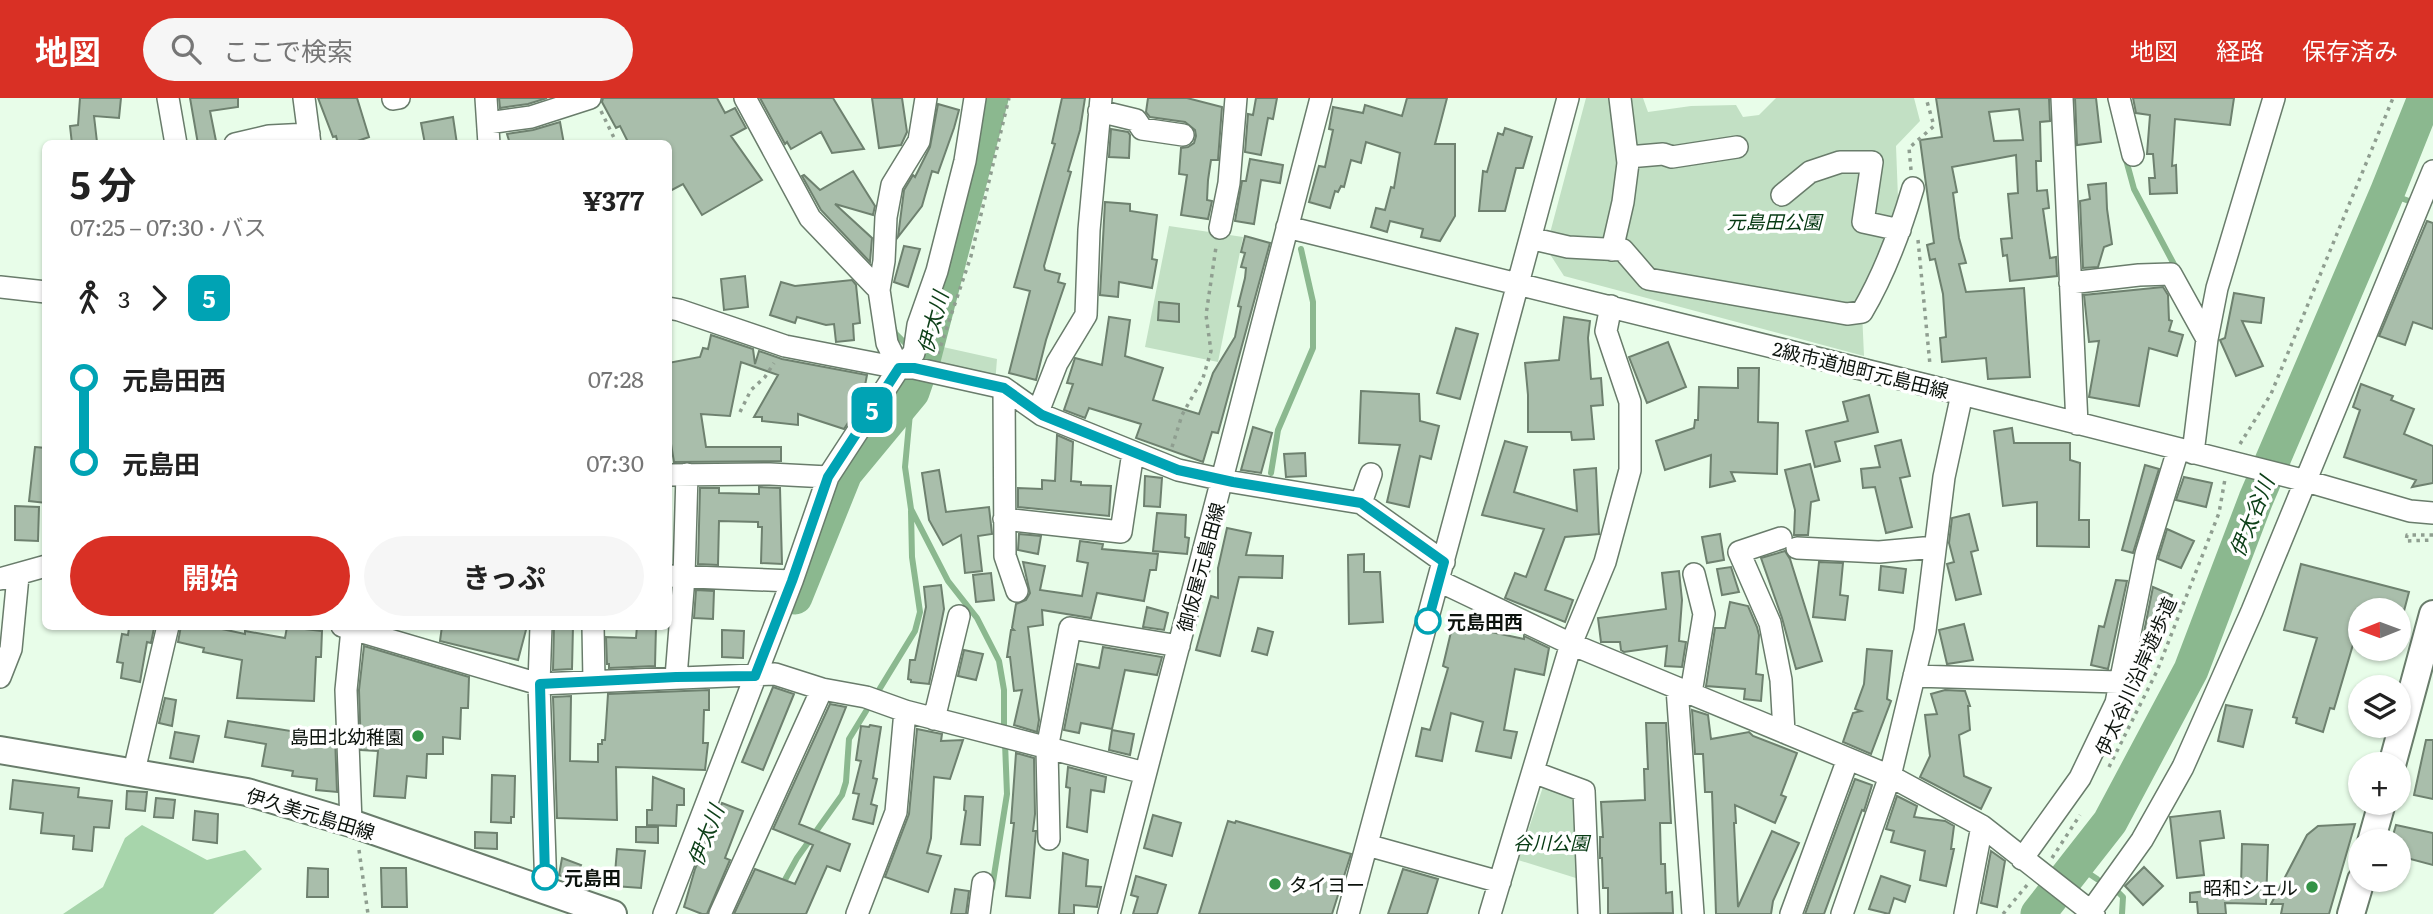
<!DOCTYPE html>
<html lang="ja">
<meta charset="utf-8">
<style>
body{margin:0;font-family:Literata,"Noto Sans JP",serif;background:#f6f6f6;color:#222;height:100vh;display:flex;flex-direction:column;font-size:26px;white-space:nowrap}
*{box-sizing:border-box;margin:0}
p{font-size:23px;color:#767676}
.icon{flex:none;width:38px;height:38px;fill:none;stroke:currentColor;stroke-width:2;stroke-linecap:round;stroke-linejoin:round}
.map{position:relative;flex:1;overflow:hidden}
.panel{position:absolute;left:42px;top:42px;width:630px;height:490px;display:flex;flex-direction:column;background:#fff;border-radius:10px;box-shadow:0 2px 5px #0004}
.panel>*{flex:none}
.badge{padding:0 14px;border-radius:10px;font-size:24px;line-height:46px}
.needle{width:46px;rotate:269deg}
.tools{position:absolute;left:2348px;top:500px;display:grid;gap:14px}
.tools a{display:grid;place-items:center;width:63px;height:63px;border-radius:50%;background:#fff;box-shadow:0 2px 5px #0004;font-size:35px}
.map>.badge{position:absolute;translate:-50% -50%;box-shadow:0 0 0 4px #fff}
.legs{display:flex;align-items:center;gap:10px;height:77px;padding:0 28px;font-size:23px}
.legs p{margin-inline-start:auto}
.summary{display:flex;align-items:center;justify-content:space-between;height:119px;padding:0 28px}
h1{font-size:38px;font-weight:700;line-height:52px}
.action{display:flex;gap:14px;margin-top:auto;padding:14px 28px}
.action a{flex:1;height:80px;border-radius:42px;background:#d93025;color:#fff;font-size:28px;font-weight:700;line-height:80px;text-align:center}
.action a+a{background:#f6f6f6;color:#222}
ul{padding:0 28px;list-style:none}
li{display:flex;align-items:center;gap:24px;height:84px;font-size:26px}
li i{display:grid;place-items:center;width:10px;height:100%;margin:0 9px;background:currentColor}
li i::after{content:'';width:18px;height:18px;margin:-9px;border:5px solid;border-radius:50%;background:#fff}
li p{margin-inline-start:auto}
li:first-child i{background:linear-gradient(#0000 50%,currentColor 0)}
li:last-child i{background:linear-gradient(currentColor 50%,#0000 0)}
header{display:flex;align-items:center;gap:42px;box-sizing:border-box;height:98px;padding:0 35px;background:#d93025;color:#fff}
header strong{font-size:33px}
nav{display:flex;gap:38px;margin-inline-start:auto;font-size:24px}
.search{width:490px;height:63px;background:#f6f6f6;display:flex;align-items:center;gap:18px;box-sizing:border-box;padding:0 24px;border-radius:38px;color:#767676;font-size:26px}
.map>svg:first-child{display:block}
.green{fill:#c2e0c4}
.forest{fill:#a7d5ab}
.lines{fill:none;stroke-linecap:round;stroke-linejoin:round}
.stream{stroke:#8bb88f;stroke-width:6}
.river{stroke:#8bb88f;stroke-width:35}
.building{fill:#a9beab;stroke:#6e816f;stroke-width:2;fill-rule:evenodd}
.minor-casing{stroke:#697c6b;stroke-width:24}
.major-casing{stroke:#697c6b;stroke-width:30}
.path{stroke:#8f9e90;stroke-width:3.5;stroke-dasharray:3.5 5;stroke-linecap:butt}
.minor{stroke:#fff;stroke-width:21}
.major{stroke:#fff;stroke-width:26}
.line-1-casing{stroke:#fff;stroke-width:16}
.line-1{stroke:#00a3b4;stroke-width:10}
.stop-1-dot{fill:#fff;stroke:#00a3b4;stroke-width:3.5}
.poi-dot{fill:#339346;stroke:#fff;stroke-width:2.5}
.labels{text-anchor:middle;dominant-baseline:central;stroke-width:7;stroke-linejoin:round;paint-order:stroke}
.park-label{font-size:19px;font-style:italic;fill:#053912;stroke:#fff}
.street-label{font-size:19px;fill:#0c130d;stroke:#fff}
.stop-label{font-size:19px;font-weight:bold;fill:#0c130d;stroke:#fff;text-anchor:start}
.poi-label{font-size:19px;fill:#0c130d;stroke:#fff;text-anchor:end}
.water-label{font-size:21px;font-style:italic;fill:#0e4019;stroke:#fff}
</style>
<header>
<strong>地図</strong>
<div class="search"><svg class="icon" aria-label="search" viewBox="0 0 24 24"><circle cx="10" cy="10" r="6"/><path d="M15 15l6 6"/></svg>ここで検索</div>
<nav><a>地図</a><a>経路</a><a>保存済み</a></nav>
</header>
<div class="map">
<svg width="2433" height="816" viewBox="0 0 2433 816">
<rect width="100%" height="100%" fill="#e8fde9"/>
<path class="green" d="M1586,0H1643L1648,14L1691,8L1736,7L1743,19L1759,17L1776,0H1914L1920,23L1896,48L1899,126L1882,168L1861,191L1864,258L1564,178L1546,150Z
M1169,128L1243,139L1218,264L1145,249Z
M943,249L997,261L995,286L934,272Z
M1543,689L1576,702L1579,781L1518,762Z"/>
<path class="forest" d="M142,727L207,762L245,752L262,771L213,816H63L103,789L125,740Z"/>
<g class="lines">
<path class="stream" d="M2125,58L2134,91L2177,172
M2387,95L2409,103
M894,231L895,235L909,249
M912,294L905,369L911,411L948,483L977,520L999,563L1004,592V634
M1271,375L1278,332L1313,250V204L1301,151
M2076,767L2097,781
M781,789L797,760L842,697L846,684L849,641L915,533L920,514L912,459L911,413
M992,790L1007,696L1005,645
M2118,794L2123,799L2122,816"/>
<path class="river" d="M795,499L845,375L912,294L923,262L991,0
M2038,816L2110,724L2191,572L2256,401L2387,95L2425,0"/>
</g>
<path class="building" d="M80,0H121L119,20L94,18L97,44L72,46L70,28L78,27Z
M190,0H238V9L210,13L216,43L198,46Z
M318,0H357L369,39L349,46H338L336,38L333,39Z
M499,0H547L528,6L500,10Z
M603,0H717L725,15L735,10L746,30L731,38L762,82L702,117L683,86L668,94V46H629L620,28L616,30L602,4Z
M760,0H833L864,51L832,55L821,34L791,51L787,44L785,46Z
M872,0H902L907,34L901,47L879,50Z
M1062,0H1085L1080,32L1068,73L1071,74L1044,168L1045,172L1060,176L1058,184L1065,186L1046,242L1036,282L1009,275L1030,193L1014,189L1055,46L1052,45Z
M1148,0H1187L1222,9L1218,62H1211L1208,82L1207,102L1212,103L1208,121L1181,117L1187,77L1179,76L1181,50L1188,49L1194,45L1196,38L1195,32L1185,24L1150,19L1146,14Z
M1256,0H1277L1273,21L1268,20L1261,57L1245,54L1248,16L1253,17Z
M1407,0H1447L1435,46H1455V118L1440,143L1421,139L1423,131L1390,123L1387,134L1371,129L1376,110L1385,112L1391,89L1394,90L1400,55L1366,44L1361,65L1351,62L1344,89L1341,88L1338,94L1335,93L1330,110L1309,104L1319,68L1325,69L1333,32L1329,31L1333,9L1363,15L1365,7L1402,18Z
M1936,0H2049L2050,23L2040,24L2041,63H2036L2037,93L2047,92L2049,110L2043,111L2050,160L2056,159L2057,178L2010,183L2007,157L2003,158L2001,141L2012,140L2008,96L2018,95L2016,57L1952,69L1957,94L1953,95L1959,140L1966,165L1959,166L1966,194L2024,190L2030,279L1988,281L1986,260L1942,264L1940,240L1946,239L1943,196L1935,161L1930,162L1927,147L1934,145L1920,42L1942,39ZM2019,11L2023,42L1994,43L1989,14Z
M2075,0H2096L2101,44L2077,47Z
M2133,0H2234L2230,27L2175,21L2172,68L2176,67L2177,95L2150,96L2149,80H2155L2153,56H2147L2150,17L2136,15Z
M938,6L959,12L954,30L938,75L932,73L922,108L898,139L904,92L913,77L915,79L930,49Z
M453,19L457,46H425L421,25Z
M560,24L564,46H510L507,36L533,32Z
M1505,30L1532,39L1523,70H1516L1505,113H1479L1483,73L1487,74L1498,35L1503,37Z
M1111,31L1128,34L1130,37L1129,60L1109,59Z
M1250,61L1283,67L1280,85L1261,82L1254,126L1235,123L1242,83H1246Z
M853,73L875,108L873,117L835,106L872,140L870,164L821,112L802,78L804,77L820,92Z
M2106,85L2107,111L2112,146L2104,149L2098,169L2083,170L2080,103L2090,101L2088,87Z
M1105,104L1130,106V113L1157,117L1152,161L1157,162L1152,190L1119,184L1118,199L1100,197Z
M2427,123L2433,125V231L2413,224L2405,247L2379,238Z
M1245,138L1270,145L1218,335L1212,334L1203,364L1136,340L1141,326L1089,310L1085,320L1064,312L1073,286L1067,285L1075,260L1102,267L1109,219L1130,222L1125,258L1163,270L1153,302L1199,316L1213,275L1235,239L1241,209L1238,208L1245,180L1246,170L1241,169L1245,155L1241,154Z
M904,148L920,151L908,189L894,184Z
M745,178L748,209L724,212L721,181Z
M852,182L856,187L860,225L853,226L854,242L836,244L834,226L826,227L797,219L795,225L770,217L781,184L795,188Z
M2163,189L2168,197L2169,222L2172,223L2169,233L2183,237L2177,258L2149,250L2139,308L2089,299L2099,243L2089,244L2084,197Z
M2234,195L2264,200L2261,225L2242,223L2263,268L2236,278L2220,242L2225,240Z
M1159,204L1179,206V224L1158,222Z
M1564,219L1590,223L1588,240L1591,281L1601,280L1603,307L1591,308L1594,341L1572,342L1571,334H1528V297L1525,265L1559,262Z
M1456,230L1478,236L1460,301L1437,295Z
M711,237L753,251L755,266L759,253L782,261L867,277L862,303L844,331L798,316V327L762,323V319H754L778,277L741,264L730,318L701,316L706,349H781V363L674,364L668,328V265L700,259L703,250L708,251Z
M1668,244L1686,289L1647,305L1629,259Z
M1738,270H1759L1758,324L1778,325L1777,376L1731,374L1735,383L1710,389L1711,357L1665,372L1656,343L1694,330L1695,322H1698L1699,289L1738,290Z
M2361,286L2393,298L2391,302L2414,311L2404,336L2433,348V385L2412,389L2416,382L2344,359L2360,312L2353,309Z
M1361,293L1419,296L1420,323L1439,328L1431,361L1420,358L1409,409L1387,404L1400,347L1359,345Z
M1869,297L1878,334L1835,344L1840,363L1815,369L1806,333L1848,323L1843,304Z
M1253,329L1272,335L1261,375L1241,372Z
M2012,330L2014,345H2070V362L2080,365L2079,422H2089V449L2037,448V404L2003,408L1994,333Z
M1057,337L1073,344L1071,383L1081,384V387L1111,388L1109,418L1018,409V390L1042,391V382L1055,383Z
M1901,342L1910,378L1900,380L1912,429L1886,435L1875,389L1863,390L1861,371L1880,369L1875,348Z
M1505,343L1527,349L1514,394L1577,413L1574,372L1596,370L1599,436L1565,439L1545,492L1573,502L1565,524L1505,500L1515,475L1526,479L1544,431L1482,417Z
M35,349L46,350V405L29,403Z
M1305,355L1306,378L1286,379L1284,356Z
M1810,366L1819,402L1811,404L1808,437H1794L1795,412L1785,372Z
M2145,367L2159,371L2133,455L2122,452Z
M939,372L946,414L989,409L992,436L978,438L982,473L965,475L961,437L943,447L929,422L922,375Z
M1145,378L1162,380L1160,409L1144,408Z
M2184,379L2212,385L2206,409L2176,402Z
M759,389L780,390L782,466L761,465L762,429H758V424L719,423L718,467L698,466L700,390H719V395L759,396Z
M15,408L39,409L38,443L15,442Z
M1157,415L1186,417L1185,439L1189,440L1187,456L1153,453Z
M1969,416L1978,452L1971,454L1981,496L1956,502L1947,466L1954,464L1949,445L1952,420Z
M1227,430L1251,435L1246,457L1283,458L1282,480L1239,479L1220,558L1196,552L1211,498L1218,500V470Z
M2167,431L2194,443L2181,470L2158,461Z
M1019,436L1041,438L1038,456L1018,452Z
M1720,436L1724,462L1707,465L1702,439Z
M1080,443L1103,446L1102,451L1158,456L1156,472H1150L1144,503L1097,495L1091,520L1042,512L1043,527L1028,529L1039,622L1037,634L1014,627L1022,592L1014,593L1010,559H1007L1011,532H1014L1012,530L1016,506L1026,502L1030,495L1023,464L1045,468L1040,492L1082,498L1088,465L1077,463Z
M1785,453L1790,461L1822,563L1796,571L1782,520L1761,460Z
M1364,456V474H1380L1383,524L1349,526L1348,457Z
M1819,464L1843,465L1840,497L1848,498L1845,522L1813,519Z
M2301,466L2409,494L2404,513H2361V534L2357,533L2334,611L2330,610L2323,634L2296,625L2297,620L2293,619L2317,540L2284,532Z
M1881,468L1906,471L1903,495L1879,492Z
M1731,469L1739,494L1722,497L1717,471Z
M1679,473L1682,502L1679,543L1686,544L1682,569L1665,568L1667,548L1624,554L1621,552L1620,544H1601L1598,520L1666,511L1662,475Z
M991,475L994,502L976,504L973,477Z
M2116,482L2127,483L2108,571L2091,567L2099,528L2104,529Z
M941,487L944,511L929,586L911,584V582L908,581L910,562H915L926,509L924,489Z
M2153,489L2172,497L2153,549L2142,544Z
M696,492L714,493L713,521L694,520Z
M1730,504L1748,508L1757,529L1759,537L1756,576L1763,577L1761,603L1744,601L1745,591L1706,588L1715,530H1725Z
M1147,509L1168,515L1164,532L1143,529Z
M1455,517L1479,522L1477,531L1524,541V538L1549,550L1544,577L1515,571L1504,632L1517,634L1511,660L1476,653L1483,624L1451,615L1442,663L1416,658L1422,630L1430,632L1448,570L1443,568Z
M1964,526L1973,562L1947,566L1939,532Z
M138,528L154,530L151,545L147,544L140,584L121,580L123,565L117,564L122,536L128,537L129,530L137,531Z
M181,528H208L245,536V533L285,540L287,529L322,533L321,559H316L314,603L237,600L242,562L203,554L204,550L178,544Z
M442,528H527L518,562L440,543Z
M554,528H573L572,571L553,572Z
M637,528H656L655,568L609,570V566H607L606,539L636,540Z
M1258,530L1273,534L1267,557L1252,553Z
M722,532L744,533L743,560L722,559Z
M364,548L469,579L468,610H461L460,641L443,639V656H427L426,680L407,678L405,700L374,698L378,653L361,652L359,592Z
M1103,549L1162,559L1157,577L1125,572L1112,631L1081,625L1079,635L1064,632L1077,566L1099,570Z
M1867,551L1892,553L1887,601L1891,603L1871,656L1843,644L1853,615L1861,613L1855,611L1864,586Z
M964,552L983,556L976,582L958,578Z
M773,589L794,596L763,672L742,664Z
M709,592V612H704L703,645H708L705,672L616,669L617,722L557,720L553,599L571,598L570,663L598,664V646H602V642H605L608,596Z
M1945,592L1965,593L1970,608H1968L1970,632L1959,637L1964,678L1991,690L1981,711L1920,679L1930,658L1925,617L1937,616L1931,596Z
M165,600L176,602L172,628L159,625Z
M830,606L846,609L799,726L850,746L840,773L827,768L806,816H734L755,771L795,786L813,747L773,731Z
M2226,607L2252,612L2243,649L2218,643Z
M1692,612L1708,617L1711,641L1749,634L1753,638L1797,655L1781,697L1786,699L1775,725L1735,707L1736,725H1734L1738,809L1772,733L1799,745L1773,803L1771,816H1716L1712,694H1705L1703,656H1695Z
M228,623L291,633V637L322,641V638H335L337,694L316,692L317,681L292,678L293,673L262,668L266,646L225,639Z
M1646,625H1666L1671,725H1660L1661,766H1665L1666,795L1672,794L1673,815L1608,816V790H1603L1602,760H1600V739H1603L1601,704L1645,702L1644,671H1648Z
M870,627L881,629L873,680L877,681L871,706L877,708L873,726L853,721L859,696L853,695L861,663L856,662L861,628L869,629Z
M917,631L942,636L941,643L963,642L950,681L934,679L931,740L927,755L941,758L928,794L885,779L909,716Z
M1112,632L1134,636L1130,657L1109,652Z
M175,634L199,638L193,664L170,660Z
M2426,642H2433V701L2414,697Z
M1016,655L1034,660L1035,716L1033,733H1036L1030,800L1006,798L1014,725H1011Z
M1068,669L1106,679L1104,694L1091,692L1087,734L1067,729L1070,690L1066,689Z
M492,677L515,678L514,719H511V725L491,724Z
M653,679L684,691V707H677L676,728L647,727V712H652Z
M1855,681L1872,687L1864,713L1862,712L1824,816H1805Z
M13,682L79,690L78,699L112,703L109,730L94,729L92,753L73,751L74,738L41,735L43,715L10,711Z
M127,693L147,694L145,713L126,711Z
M965,698L983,699L980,747L961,746L966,713L964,712Z
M1897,698L1917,708L1914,719L1945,723L1954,728L1951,751H1954L1946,788L1920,782L1925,753L1891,744L1894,733L1886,731Z
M156,700L175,702L173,720L154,719Z
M722,705L743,713L725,760L730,762L707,816H702L684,809L695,771Z
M195,713L218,716L217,745L193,742Z
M2220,713L2224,740L2200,743L2204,777L2177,780L2170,719Z
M1153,717L1181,725L1172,758L1144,750Z
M1228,723L1235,725L1236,723L1351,756L1332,816H1199Z
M2355,726L2329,816H2281L2283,806H2271L2307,737L2318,728Z
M2396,727L2433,735V767L2399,758V744H2391Z
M636,729H658V745L636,744Z
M475,734L497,735V751L475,750Z
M2242,746L2268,747L2266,806L2225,805L2226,816H2198L2197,804H2190V795L2241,789Z
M617,751L645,753L641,790L614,788Z
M1991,753L2005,763L1997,809L1981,805Z
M1063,755L1088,762L1086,788L1101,789L1097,809L1074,807V816H1059Z
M562,760L581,767L574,783L559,777Z
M2144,769L2163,788L2143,807L2125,788Z
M308,770L328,771V799H307Z
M381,770H406L407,809H382Z
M1403,771L1438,781L1427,816H1388Z
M1136,778L1166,787L1157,816H1133L1138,799L1131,797Z
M1881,778L1910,788L1905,804L1894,800L1889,816L1869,811Z
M955,791L969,793L966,816H951Z"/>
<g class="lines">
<g class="minor-casing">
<path id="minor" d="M168,0L176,46
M304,0L310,46
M486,0L489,46
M745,0L810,120L879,192
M2062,0L2077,326
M2119,0L2133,57
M393,1L399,0
M1099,13L1136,22L1142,31L1183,37
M488,25L531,19L590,0
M235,46L269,38L309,36
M1628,59L1663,56L1672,59L1737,49
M1782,97L1810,74L1840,64H1872L1863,124L1900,132
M1287,129L1962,296L2306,383L2410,413L2433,415
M1220,130L1229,85L1236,0
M1538,142L1568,149L1623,152L1648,181L1847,216L1862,214C1885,175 1900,134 1913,90
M1612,152L1623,104L1628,65L1620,0
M2070,185L2139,177L2171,176L2207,241
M0,189L46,194
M668,210L679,212L785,248L899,270H914L1004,290L1042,317L1178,372L1233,384L1361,405L1444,464
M899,270L887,245L879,192L884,163L886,119L892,87L919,43L926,0
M1004,290L1005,458L1017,493
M1038,314L1057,265L1086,217L1089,132L1101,0
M2193,355L2207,241L2217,190L2274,0
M668,377L770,376L828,379
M1361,405L1371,376
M1004,421L1121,434L1133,354
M1781,440L1739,454L1770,525L1781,582L1784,634
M1797,450L1879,454L1935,449
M668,478L792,483
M0,481L46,468
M1439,483L1571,546L1890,678L1982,728L2094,816
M342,528L539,586L775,576L822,591L866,599L905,613L1145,675
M541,528L539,586L546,793
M593,528L594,583
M1914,578L2119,584
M0,579L11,551L18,478
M676,579L684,479L687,376
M1677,590L1693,816
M1691,595L1704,516L1694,476
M934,621L959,518
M134,673L168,528
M1533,674L1584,693L1589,816
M351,725L346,592L352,531
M1049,741L1047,651L1070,530L1179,548
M1367,747L1500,784
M2022,761L2080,680L2116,605L2146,456L2178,352
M664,816L792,483L828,379L899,270L914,255L918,227L937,173L965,63L975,0
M720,816L822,591
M857,816L896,714L905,613
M979,816L983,785
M1109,816L1321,0
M1348,816L1568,0
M1490,816L1571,546L1605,464L1630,372V304L1606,233L1611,208
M1791,816L1848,661
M1842,816L1890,678L1925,533L1944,379L1962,296
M1965,816L1982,728
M2089,816L2142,742L2183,669L2252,513L2433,73"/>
</g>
<g class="major-casing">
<path id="major" d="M0,652L247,694L351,725L613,816
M2392,667L2433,516
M2371,744L2382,705
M2351,816L2361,782"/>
</g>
<path class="path" d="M601,13L617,46
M1911,72L1909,50L1934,28L1926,0
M1918,142L1930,267
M938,256L971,158L1009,0
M740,314L751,292L765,279L774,265
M2240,346L2271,296L2393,0
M1172,349L1182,317L1203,280L1211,253L1206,217L1216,149
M2433,437H2407L2406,443L2433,442
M2109,669L2157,573L2219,415L2225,381
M359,752L368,816
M2052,760L2080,717
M2003,816L2028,786"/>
<use href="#minor" class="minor"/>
<use href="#major" class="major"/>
</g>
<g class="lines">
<g class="line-1-casing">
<path id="line-1" d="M545,779L540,586L676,579L755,578L792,483L828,379L899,270H914L1004,290L1042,317L1178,372L1233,384L1361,405L1444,464L1428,523"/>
</g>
<use href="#line-1" class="line-1"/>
</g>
<g class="stop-1-dot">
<circle cx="1428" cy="523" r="12"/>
<circle cx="545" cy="779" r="12"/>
</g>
<g class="poi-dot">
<circle cx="418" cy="638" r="7"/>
<circle cx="1275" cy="786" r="7"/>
<circle cx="2312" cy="789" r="7"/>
</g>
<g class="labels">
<g class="park-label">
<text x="1774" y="123">元島田公園</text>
<text x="1551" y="744">谷川公園</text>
</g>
<g class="street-label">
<text transform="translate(1861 271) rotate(14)">2級市道旭町元島田線</text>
<text transform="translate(1200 469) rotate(-75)">御仮屋元島田線</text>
<text transform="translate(2135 578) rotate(-66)">伊太谷川沿岸遊歩道</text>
<text transform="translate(311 715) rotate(17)">伊久美元島田線</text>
</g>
<g class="stop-label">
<text x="1447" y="523">元島田西</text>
<text x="564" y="779">元島田</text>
</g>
<g class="poi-label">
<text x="404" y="638">島田北幼稚園</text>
<text x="1289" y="786" text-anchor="start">タイヨー</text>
<text x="2298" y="789">昭和シェル</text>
</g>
<g class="water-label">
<text transform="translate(931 224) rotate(-75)">伊太川</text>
<text transform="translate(2250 418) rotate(-68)">伊太谷川</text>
<text transform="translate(704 737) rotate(-69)">伊太川</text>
</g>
</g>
</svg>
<div class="tools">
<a><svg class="needle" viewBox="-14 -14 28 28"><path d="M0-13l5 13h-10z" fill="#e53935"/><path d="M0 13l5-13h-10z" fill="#767676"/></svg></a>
<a><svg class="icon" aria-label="layers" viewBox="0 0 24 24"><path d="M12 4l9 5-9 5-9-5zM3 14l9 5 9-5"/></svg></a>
<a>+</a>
<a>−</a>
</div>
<b class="badge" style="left:872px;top:312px;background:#00a3b4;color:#fff">5</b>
<section class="panel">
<div class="summary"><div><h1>5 分</h1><p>07:25 – 07:30 · バス</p></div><b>¥377</b></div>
<div class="legs"><svg class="icon" aria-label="walk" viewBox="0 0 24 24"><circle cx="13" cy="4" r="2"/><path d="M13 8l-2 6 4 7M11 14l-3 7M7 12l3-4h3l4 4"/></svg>3<svg class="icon" aria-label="forward" viewBox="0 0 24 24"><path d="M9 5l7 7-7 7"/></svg><b class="badge" style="background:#00a3b4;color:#fff">5</b></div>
<ul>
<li><i style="color:#00a3b4"></i><b>元島田西</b><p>07:28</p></li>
<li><i style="color:#00a3b4"></i><b>元島田</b><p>07:30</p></li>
</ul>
<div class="action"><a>開始</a><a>きっぷ</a></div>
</section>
</div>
